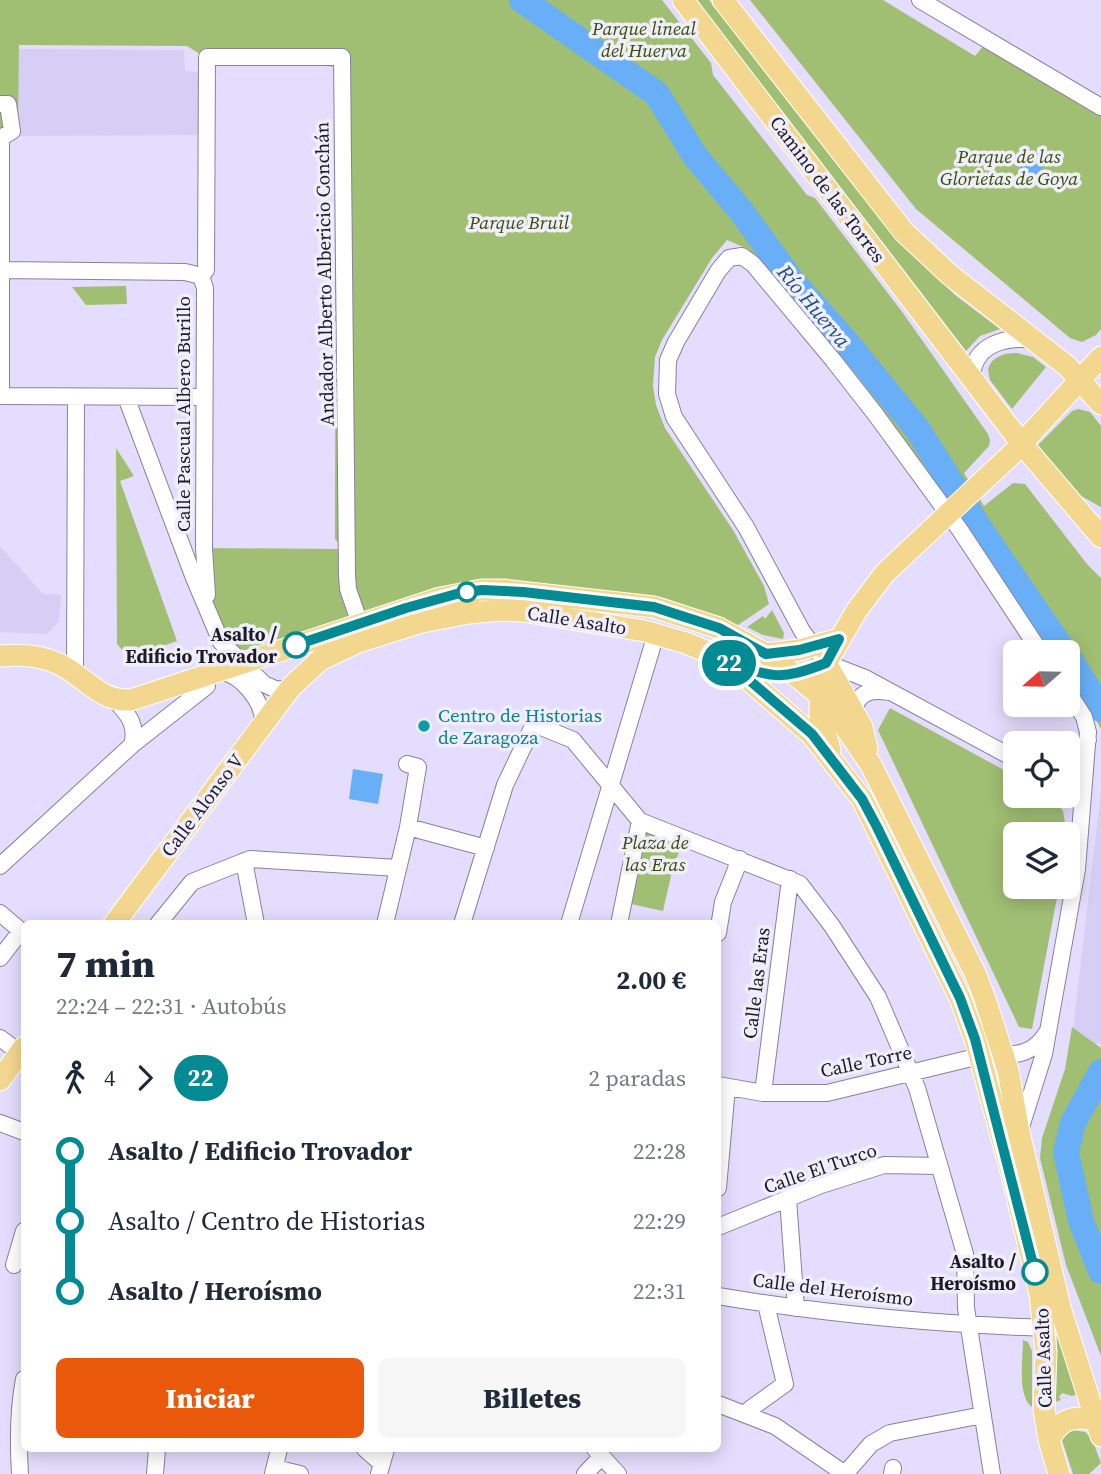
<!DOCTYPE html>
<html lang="es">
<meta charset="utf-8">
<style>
body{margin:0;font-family:"Source Serif 4",serif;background:#f6f6f7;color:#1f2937;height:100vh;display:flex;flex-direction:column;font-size:26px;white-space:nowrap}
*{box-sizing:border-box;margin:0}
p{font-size:23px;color:#747a83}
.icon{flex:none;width:38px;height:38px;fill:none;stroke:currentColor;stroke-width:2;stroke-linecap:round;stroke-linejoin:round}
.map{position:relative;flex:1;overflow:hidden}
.sheet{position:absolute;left:21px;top:920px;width:700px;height:532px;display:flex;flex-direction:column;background:#fff;border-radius:10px;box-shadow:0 4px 18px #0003}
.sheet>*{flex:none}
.badge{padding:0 14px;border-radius:23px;font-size:24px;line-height:46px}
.needle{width:46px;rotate:250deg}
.fabs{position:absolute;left:1003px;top:640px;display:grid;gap:14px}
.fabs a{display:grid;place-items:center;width:77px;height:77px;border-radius:10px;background:#fff;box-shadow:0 4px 18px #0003;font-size:35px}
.map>.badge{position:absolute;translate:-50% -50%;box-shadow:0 0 0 4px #fff}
.legs{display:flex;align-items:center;gap:10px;height:77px;padding:0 35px;font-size:23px}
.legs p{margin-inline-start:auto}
.overview{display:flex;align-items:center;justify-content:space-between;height:119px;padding:0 35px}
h1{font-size:38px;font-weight:800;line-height:52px}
.cta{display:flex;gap:14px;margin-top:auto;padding:14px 35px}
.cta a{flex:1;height:80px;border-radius:10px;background:#ea580c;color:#fff;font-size:28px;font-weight:800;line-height:80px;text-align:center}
.cta a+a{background:#f6f6f7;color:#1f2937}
ul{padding:0 35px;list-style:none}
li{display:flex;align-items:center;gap:24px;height:70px;font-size:26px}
li i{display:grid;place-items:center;width:10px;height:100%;margin:0 9px;background:currentColor}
li i::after{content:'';width:18px;height:18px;margin:-9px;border:5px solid;border-radius:50%;background:#fff}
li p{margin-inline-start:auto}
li:first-child i{background:linear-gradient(#0000 50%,currentColor 0)}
li:last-child i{background:linear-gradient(currentColor 50%,#0000 0)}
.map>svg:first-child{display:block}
.built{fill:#d6cef4}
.green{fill:#a1bf73}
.water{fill:#69aff7}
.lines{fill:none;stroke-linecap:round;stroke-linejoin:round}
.river{stroke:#69aff7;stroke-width:26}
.minor-casing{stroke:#88819e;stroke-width:18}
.major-casing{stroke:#fff;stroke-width:23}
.minor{stroke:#fff;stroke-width:16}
.major{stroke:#f4d78f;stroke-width:21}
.line-1-casing{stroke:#fff;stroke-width:16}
.line-1{stroke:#048a93;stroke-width:10}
.stop-1-dot{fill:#fff;stroke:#048a93;stroke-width:3.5}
.culture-dot{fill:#0f9aa8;stroke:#f0eefa;stroke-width:2.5}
.labels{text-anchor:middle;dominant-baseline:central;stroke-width:7;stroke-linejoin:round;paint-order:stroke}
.park-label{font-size:19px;font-style:italic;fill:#384d08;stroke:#f0eefa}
.street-label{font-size:19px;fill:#1c1a25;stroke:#f0eefa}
.stop-label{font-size:19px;font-weight:bold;fill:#1c1a25;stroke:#f0eefa;text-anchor:end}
.culture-label{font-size:19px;fill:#0d838f;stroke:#f0eefa;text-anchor:start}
.water-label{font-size:21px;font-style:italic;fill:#215180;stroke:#f0eefa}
</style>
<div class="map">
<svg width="1101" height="1474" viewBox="0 0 1101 1474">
<rect width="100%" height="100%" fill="#e4ddfd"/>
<path class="built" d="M19,49L184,50L185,71L198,72V135L18,136Z
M0,546L43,594L61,595L59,621L47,634L0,632Z
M1101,790V1044L1098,1042L1095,1047L1073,1030Z"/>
<path class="green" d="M0,0H662L711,63L713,75L807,195L815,198L903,313L988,434L990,440L989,446L964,473L984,506L1013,483L1025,484L1087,564L1101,578V729L1091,711L1093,709L1068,670V653H1056L968,520L943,492L858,377L810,318L748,249L727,240L712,258L662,340L655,357L653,386L656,405L665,428L733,530L764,586L769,604L738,625L664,598L536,584L352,620L341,546L335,539L336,67L200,54L187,46L19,45L18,134H0Z
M697,0H709L890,232L955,295L1000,329L980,336L966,351Z
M750,0H883L975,56L985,44L1101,115V329L1096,335L1082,342L1070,338L916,209Z
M126,286L127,304L86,305L72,287Z
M1017,353L1033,357L1046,367L1012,409L990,380L988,370C991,357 1003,353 1017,353Z
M1078,409L1090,412L1101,426V507L1072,491L1038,445L1072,411Z
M116,448L134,476L120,481L177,641L129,658L117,644Z
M204,548L339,549L341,595L351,627L241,663L207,605Z
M772,610L784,633L783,639L763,635L747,627L763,616L765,619Z
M890,708L1015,776V796H1051L1063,811L1067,835H1015V887H1059L1032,1029L1019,1027L878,730Z
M640,821L685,838L673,867L663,911L622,902Z
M1072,1027L1101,1048V1356L1066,1265L1040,1158L1042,1138L1065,1069Z
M1057,1335L1078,1394L1072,1396L1062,1393L1059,1397L1061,1400L1055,1402Z
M1023,1340L1028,1342L1032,1351V1407C1017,1397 1023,1358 1023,1340Z
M1072,1430L1085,1432L1092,1439L1101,1463L1089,1474H1073L1062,1440L1066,1432Z"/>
<path class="water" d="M1019 163a12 12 0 1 1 24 0a12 12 0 1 1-24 0Z
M353,769L383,774L378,804L349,799Z"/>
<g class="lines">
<path class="river" d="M522,0L657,94L695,156L741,211L792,281L848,344L918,430L980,529L1065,653
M1068,657L1101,709
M1101,1072L1073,1123L1066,1152L1081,1221L1101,1271"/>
<g class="minor-casing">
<path id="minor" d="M920,0L1101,107
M0,104H8L12,131L1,138
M0,270L185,272L201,276
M201,276L206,270L207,57H342L347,575L348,589L360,624
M201,276L205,288L204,548L207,595
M972,378C973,344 1006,336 1034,340
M0,396L204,397
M1,396V138
M126,397L194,578L221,642L264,684L277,690L291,687
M220,671C241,674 264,702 263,723
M75,674L76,397
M113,698C127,713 138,724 132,745
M854,710C858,692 872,689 889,692
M1015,759L865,678L826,663L802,631L746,527L674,417L667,394L668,360L676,342L718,271L729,258L742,256L753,264L833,360L876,415L960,530L1041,653
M1068,761L1088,740
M408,827L486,848
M244,861L256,924
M0,866L132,745L207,686
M0,913L21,931L0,958
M158,924L192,882L250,859L398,868
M385,924L408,827L418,767L407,764
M462,924L505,785L534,724L573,740L640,821L800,884L832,926L878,997L917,1088L965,1254L966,1308L992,1474
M569,924L656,634
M619,924L640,821
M718,933L723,902L740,859
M0,1038L20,1053
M994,1052C1016,1058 1036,1052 1047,1032
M718,1085L763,1093H827L980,1056
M763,1093L790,879
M0,1123L24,1132
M1020,1130L1044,1054L1077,869L1088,732L1084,717L1068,692
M718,1188L727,1087
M788,1199L796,1308
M718,1227L821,1185L884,1165L939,1166
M14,1265L24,1231
M718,1296C825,1314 935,1324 1044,1328L1051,1324
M718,1404L775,1426L845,1474
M750,1409L785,1384L766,1304
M365,1449L382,1464
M595,1449L618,1474
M275,1468L300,1474
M20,1474C18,1442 18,1411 24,1379
M155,1474L157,1449
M273,1474L279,1449
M379,1474L386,1449
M585,1474L602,1456
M845,1474L871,1444L890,1433L983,1415
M892,1474L893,1468"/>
</g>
<g class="major-casing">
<path id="major" d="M683,0L1022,444L1101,537
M723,0L904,232L950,275L1067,366L1101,404
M766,654L799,650L839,639
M0,656C20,654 41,655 59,664C85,676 99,702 131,700L440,598L482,590H504L654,607L719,628L766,654L795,675L818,694L834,711L871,765L975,973L985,999L1008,1070L1019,1132L1061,1311L1101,1436
M826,663L862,727L867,749
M830,750L820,715V681L826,663L857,610L885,573L1014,452L1101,357
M114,924L291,687L320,660L358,642L422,622L469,613L502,610L522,611L645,631L686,643L715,655L727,661L812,735L862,799L960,998L975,1039L1013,1179L1040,1294L1046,1352L1044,1410L1049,1440L1059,1474
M0,1080L24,1047
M1049,1440C1061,1416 1077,1415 1101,1422"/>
</g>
<use href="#minor" class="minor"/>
<use href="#major" class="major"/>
</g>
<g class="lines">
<g class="line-1-casing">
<path id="line-1" d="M296,645L406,608L460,593L482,590L523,592L654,607L719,628L766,654L799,650L839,639L826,663C780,681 772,678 727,661L812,734L862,799L877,827L960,998L975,1039L1035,1272"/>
</g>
<use href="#line-1" class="line-1"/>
</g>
<g class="stop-1-dot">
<circle cx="467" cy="592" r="9"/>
<circle cx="296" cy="645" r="12"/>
<circle cx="1035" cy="1272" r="12"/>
</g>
<circle class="culture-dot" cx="424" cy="726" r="7"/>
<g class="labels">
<g class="park-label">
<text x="644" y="28">Parque lineal<tspan x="644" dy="22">del Huerva</tspan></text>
<text x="1009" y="156">Parque de las<tspan x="1009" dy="22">Glorietas de Goya</tspan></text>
<text x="519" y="222">Parque Bruil</text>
<text x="655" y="842">Plaza de<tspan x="655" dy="22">las Eras</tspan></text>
</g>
<g class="street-label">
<text transform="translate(828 189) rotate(53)">Camino de las Torres</text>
<text transform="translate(324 274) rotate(-91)">Andador Alberto Albericio Conchán</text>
<text transform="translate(183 414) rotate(-90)">Calle Pascual Albero Burillo</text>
<text transform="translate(577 620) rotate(9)">Calle Asalto</text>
<text transform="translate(202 805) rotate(-53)">Calle Alonso V</text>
<text transform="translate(756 983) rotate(-83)">Calle las Eras</text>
<text transform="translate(866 1061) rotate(-12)">Calle Torre</text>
<text transform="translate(820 1168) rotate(-19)">Calle El Turco</text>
<text transform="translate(833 1289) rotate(7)">Calle del Heroísmo</text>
<text transform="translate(1043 1358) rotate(-92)">Calle Asalto</text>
</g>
<g class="stop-label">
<text x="277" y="634">Asalto /<tspan x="277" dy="22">Edificio Trovador</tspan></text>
<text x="1016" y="1261">Asalto /<tspan x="1016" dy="22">Heroísmo</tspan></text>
</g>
<g class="culture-label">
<text x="438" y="715">Centro de Historias<tspan x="438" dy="22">de Zaragoza</tspan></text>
</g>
<g class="water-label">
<text transform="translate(814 306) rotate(50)">Río Huerva</text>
</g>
</g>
</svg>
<div class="fabs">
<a><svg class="needle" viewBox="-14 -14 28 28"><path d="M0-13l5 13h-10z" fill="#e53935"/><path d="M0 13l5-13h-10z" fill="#747a83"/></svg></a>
<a><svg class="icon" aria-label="locate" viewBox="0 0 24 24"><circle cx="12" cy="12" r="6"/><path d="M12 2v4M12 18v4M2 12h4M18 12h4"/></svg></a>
<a><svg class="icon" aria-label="layers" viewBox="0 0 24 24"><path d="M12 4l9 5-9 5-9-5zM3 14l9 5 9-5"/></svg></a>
</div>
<b class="badge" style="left:729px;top:663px;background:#048a93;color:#fff">22</b>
<section class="sheet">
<div class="overview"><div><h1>7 min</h1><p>22:24 – 22:31 · Autobús</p></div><b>2.00 €</b></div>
<div class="legs"><svg class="icon" aria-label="walk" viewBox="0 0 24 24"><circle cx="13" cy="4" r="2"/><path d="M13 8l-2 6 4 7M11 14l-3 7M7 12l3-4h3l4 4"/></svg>4<svg class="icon" aria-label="forward" viewBox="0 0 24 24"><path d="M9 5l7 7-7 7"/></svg><b class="badge" style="background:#048a93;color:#fff">22</b><p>2 paradas</p></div>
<ul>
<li><i style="color:#048a93"></i><b>Asalto / Edificio Trovador</b><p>22:28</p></li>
<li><i style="color:#048a93"></i><span>Asalto / Centro de Historias</span><p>22:29</p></li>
<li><i style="color:#048a93"></i><b>Asalto / Heroísmo</b><p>22:31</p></li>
</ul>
<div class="cta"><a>Iniciar</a><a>Billetes</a></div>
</section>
</div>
